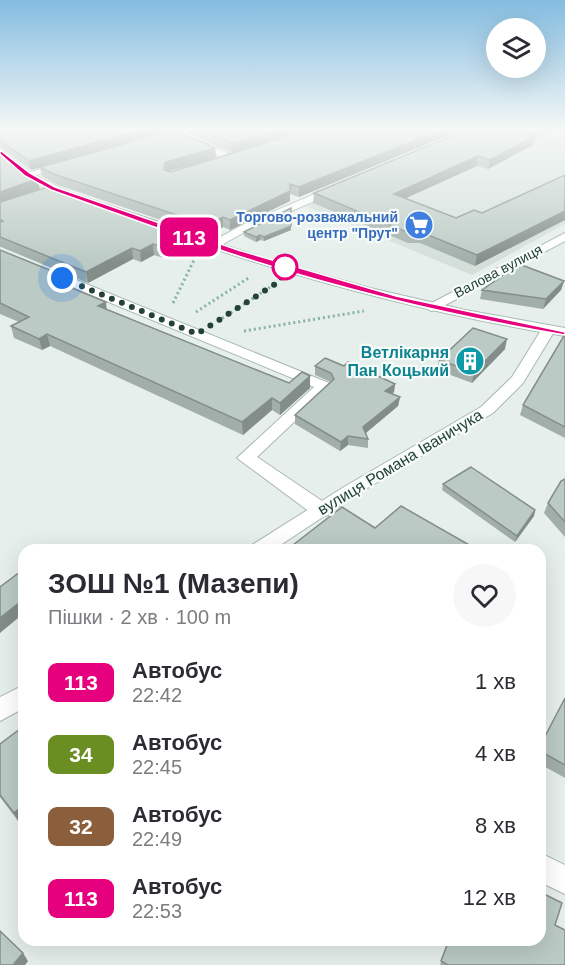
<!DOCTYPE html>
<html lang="uk">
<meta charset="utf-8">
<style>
body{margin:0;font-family:Arial,sans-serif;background:#f7f7f7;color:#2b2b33;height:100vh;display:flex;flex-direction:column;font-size:22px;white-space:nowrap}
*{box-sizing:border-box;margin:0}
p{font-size:20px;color:#7c7c81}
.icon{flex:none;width:33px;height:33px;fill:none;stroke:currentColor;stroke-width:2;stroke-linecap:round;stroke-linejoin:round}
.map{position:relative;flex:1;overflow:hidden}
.details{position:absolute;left:18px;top:544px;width:528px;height:402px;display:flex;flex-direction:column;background:#fff;border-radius:18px;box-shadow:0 6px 24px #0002}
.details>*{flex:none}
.badge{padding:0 12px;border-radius:9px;font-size:21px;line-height:39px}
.tools{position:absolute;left:486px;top:18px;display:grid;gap:12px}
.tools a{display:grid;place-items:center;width:60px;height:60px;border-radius:50%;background:#fff;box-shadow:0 6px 24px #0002;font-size:30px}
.you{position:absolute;width:30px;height:30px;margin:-15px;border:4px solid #fff;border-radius:50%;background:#1a73e8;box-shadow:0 0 0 9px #1a73e833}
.map>.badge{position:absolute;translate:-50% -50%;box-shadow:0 0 0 3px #fff}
.round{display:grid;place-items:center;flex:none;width:63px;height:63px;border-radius:32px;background:#f7f7f7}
.summary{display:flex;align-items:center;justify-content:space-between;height:102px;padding:0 30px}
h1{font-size:28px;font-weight:700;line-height:45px}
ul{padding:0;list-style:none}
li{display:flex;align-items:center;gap:18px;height:72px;padding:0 30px}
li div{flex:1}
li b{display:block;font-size:22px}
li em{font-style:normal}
li .badge{min-width:66px;font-weight:700;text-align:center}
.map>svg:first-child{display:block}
.built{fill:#d4dfda}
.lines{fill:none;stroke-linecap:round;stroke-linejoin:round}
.service-casing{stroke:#a8b8b2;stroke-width:2}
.minor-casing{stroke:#a8b8b2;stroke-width:2}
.secondary-casing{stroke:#a4bbb3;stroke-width:2}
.path{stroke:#86b3a5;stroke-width:3;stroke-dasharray:2 3;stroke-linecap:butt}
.service{fill:#fff;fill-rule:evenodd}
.minor{fill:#fff;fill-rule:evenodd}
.secondary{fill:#fff;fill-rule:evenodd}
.wall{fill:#a1aea9}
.shaded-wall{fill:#838d89}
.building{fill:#bbcac4;stroke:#838d89;stroke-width:1.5}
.line{fill:#e6007e;stroke:#fff;stroke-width:1.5}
.walk{stroke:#24423a;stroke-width:6;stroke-dasharray:0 10.8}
.stop-dot{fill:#fff;stroke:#e6007e;stroke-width:3}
.labels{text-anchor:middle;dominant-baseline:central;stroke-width:4.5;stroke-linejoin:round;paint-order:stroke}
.far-shop-label{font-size:14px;font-weight:bold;fill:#366cbe;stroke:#f7fbf9;text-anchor:end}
.far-street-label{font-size:14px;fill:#24423a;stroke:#f7fbf9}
.culture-label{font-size:16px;font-weight:bold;fill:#0d838f;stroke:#f7fbf9;text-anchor:end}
.street-label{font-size:16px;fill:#24423a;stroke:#f7fbf9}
</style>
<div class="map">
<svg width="565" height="965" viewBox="0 0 565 965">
<rect width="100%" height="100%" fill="#e6efeb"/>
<path class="built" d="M491,128H565V224L472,275L305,206Z"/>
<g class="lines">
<g class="service-casing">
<path id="service" d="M194,138L234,156L236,158L228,160L191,143V139Z
M52,270L329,383L332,386L329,389L257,457L328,505L330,510L328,515L321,517L314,515L237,458L314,387L48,277L46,274Z"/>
</g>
<g class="minor-casing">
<path id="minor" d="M190,128H205L160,142L155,139Z
M60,163L68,165L27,178L22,175Z
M336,185L341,188L340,190L252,228L216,248H208L206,245L244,224Z
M565,233V241L436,310L431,311L424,307Z
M548,326L555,330L523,383L493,413L356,495L273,550H249L252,545L344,487L481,407L512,377L543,327Z
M24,685V708L0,721V697Z
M540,853L565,865V894L540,882Z"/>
</g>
<g class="secondary-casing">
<path id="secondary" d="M0,149L31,173L75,195C61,205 12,167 0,157Z
M172,228L273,261L370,288L465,310L565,328V336C429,314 298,279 168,233L166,231Z"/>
</g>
<path class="path" d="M173,303L195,258
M196,312L250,277
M218,321L275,284
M244,331L364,311"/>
<use href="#service" class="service"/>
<use href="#minor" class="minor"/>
<use href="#secondary" class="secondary"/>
</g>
<path class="wall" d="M0,128H181L175,130L215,148L216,158L169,171L171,172L232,153L191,134L190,128H466L299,197L290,194V201L230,230L223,227L208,236L58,185L42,176L40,168L31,170L0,147Z
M534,139L533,145L488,169L477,166L405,198L456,218L482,213L565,175L475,266L420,243H408L313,203L314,193Z
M0,153L40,189L6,201L194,243L167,259L154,255L141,262L133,259L88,283L1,247H0Z
M291,230L264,241L260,240L256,242L244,236V232Z
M0,250L72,279L74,289L107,309L289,383L310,388L280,415L272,410L243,435L50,346L42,350L14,338L11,326L19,322L0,314Z
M564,281L561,290L543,309L480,299L482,290Z
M565,334V438L520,415L523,405Z
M505,349L472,383L437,370L439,360Z
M315,366H344L395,384L394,392L392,394L400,397L398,406L366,433L368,439V448L348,445L340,451L295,424V415L331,382L315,375Z
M565,479V537L544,513L548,503Z
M443,484L535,510L534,516L515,542L442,490Z
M565,698V778L540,764V746Z
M0,744L18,821L0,797Z
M555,925L565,965H440L449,940Z"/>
<path class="shaded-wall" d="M148,128H181L31,170L29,161Z
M284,128H311L232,153V144Z
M446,128H466L299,197V187Z
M541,128H558L534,139L533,145L488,169L490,160L528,134Z
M215,148L216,158L166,172L164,170L165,162Z
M478,156L477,166L393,204L394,194Z
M37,179L40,189L0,203V192Z
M290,191V201L230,230V220Z
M565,211V220L475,266L477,255Z
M223,217V227L208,236L207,225Z
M291,226V230L264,241V237Z
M193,233L194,243L167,259L165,248Z
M260,235V240L256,242V237Z
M153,244L154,255L141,262L140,251Z
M132,248L133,259L88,283L86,272Z
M72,279L74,290L62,284Z
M564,281L561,290L543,309L546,299Z
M106,302L107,313L98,306Z
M47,334L50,346L42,350L39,339Z
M507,339L505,349L472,383L474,372Z
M310,376V388L280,415V403Z
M395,384L394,392L384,400L385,391Z
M400,397L398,406L362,436L363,427Z
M272,398V410L243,435L242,422Z
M348,436V445L340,451L341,442Z
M535,510L534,516L515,542L517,536Z
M24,599V613L0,633V618Z
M24,804V816L18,821L14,813Z
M23,953L28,961L25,965H13Z"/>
<path class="building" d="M0,128H148L29,161L0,140Z
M197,128H284L232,144Z
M314,128H446L299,187L290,184V191L230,220L223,217L207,225L56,175L40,167L175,130L215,148L165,162L164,170L171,172Z
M471,128H541L528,134L535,136L490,160L478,156L394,194L456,218L474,210L482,213L565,175V211L477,255L421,232L409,233L314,193Z
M0,153L19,169L37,179L0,192Z
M51,186L193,233L165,248L153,244L140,251L132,248L86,272L0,237V222L3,221L0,219V202Z
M291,208V226L264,237L260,235L256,237L244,232Z
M0,250L72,279L62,284L106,302L98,306L289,383L302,372L310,376L280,403L272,398L242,422L47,334L39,339L11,326L29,317L0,303Z
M519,264L564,281L546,299L482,290Z
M473,328L507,339L474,372L439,360Z
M565,334V427L523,405Z
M325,358L344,366L348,362L395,384L385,391L400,397L363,427L368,439L348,436L341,442L295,415L334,379L331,373L315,366Z
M471,467L535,510L517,536L443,484Z
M565,479V522L548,503L561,481Z
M401,506L478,550H293L289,548L342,507L375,528Z
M24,569V599L0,618V587Z
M565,698V765L540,751V746Z
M24,726V804L14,813L0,795V744Z
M540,892L562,903L555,925L565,930V965H448L441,961L449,940H540Z
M0,931L23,953L13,965H0Z"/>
<linearGradient id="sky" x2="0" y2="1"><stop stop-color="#84bce0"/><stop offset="0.49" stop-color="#f4f8f6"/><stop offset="1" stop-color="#f4f8f6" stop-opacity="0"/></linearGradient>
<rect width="565" height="263" fill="url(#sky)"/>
<path class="line" d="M0,150L30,173L55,187L238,250L396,296L565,332V335C452,316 341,289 232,254C171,234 111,211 51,190L25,176L0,154Z"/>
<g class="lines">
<path class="walk" d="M62,278L197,334L280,281L285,267"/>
</g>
<defs>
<g id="supermarket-disc" transform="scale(1.5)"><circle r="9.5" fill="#3f7fe0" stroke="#f7fbf9"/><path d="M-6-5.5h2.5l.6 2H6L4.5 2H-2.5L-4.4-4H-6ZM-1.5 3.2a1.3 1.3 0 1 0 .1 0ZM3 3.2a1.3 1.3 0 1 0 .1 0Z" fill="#fff"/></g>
<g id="building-disc" transform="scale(1.5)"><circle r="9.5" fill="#0f9aa8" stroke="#f7fbf9"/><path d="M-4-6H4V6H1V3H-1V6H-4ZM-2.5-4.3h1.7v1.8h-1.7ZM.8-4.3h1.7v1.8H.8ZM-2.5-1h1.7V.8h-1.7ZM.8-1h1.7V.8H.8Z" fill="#fff"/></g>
</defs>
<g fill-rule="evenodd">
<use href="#supermarket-disc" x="419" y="225"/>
<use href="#building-disc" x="470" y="361"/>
</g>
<circle class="stop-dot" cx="285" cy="267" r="12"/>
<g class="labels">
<g class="far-shop-label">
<text x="398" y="217">Торгово-розважальний<tspan x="398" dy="16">центр "Прут"</tspan></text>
</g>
<g class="far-street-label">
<text transform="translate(498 271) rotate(-28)">Валова вулиця</text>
</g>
<g class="culture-label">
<text x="449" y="352">Ветлікарня<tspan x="449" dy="18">Пан Коцький</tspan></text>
</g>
<g class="street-label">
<text transform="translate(400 462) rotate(-31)">вулиця Романа Іваничука</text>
</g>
</g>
</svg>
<div class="tools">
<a><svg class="icon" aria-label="layers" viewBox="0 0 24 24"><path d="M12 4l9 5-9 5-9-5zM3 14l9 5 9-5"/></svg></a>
</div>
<div class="you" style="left:62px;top:278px"></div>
<b class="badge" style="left:189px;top:237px;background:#e6007e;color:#fff">113</b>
<section class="details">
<div class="summary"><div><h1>ЗОШ №1 (Мазепи)</h1><p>Пішки · 2 хв · 100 m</p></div><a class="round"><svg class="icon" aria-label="heart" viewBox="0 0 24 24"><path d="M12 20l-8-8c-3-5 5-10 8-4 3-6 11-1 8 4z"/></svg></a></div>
<ul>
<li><span class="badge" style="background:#e6007e;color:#fff">113</span><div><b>Автобус</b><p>22:42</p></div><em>1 хв</em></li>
<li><span class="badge" style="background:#6b8e23;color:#fff">34</span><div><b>Автобус</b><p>22:45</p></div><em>4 хв</em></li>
<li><span class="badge" style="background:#8b5e3c;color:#fff">32</span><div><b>Автобус</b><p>22:49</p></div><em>8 хв</em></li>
<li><span class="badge" style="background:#e6007e;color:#fff">113</span><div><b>Автобус</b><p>22:53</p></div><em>12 хв</em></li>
</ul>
</section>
</div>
